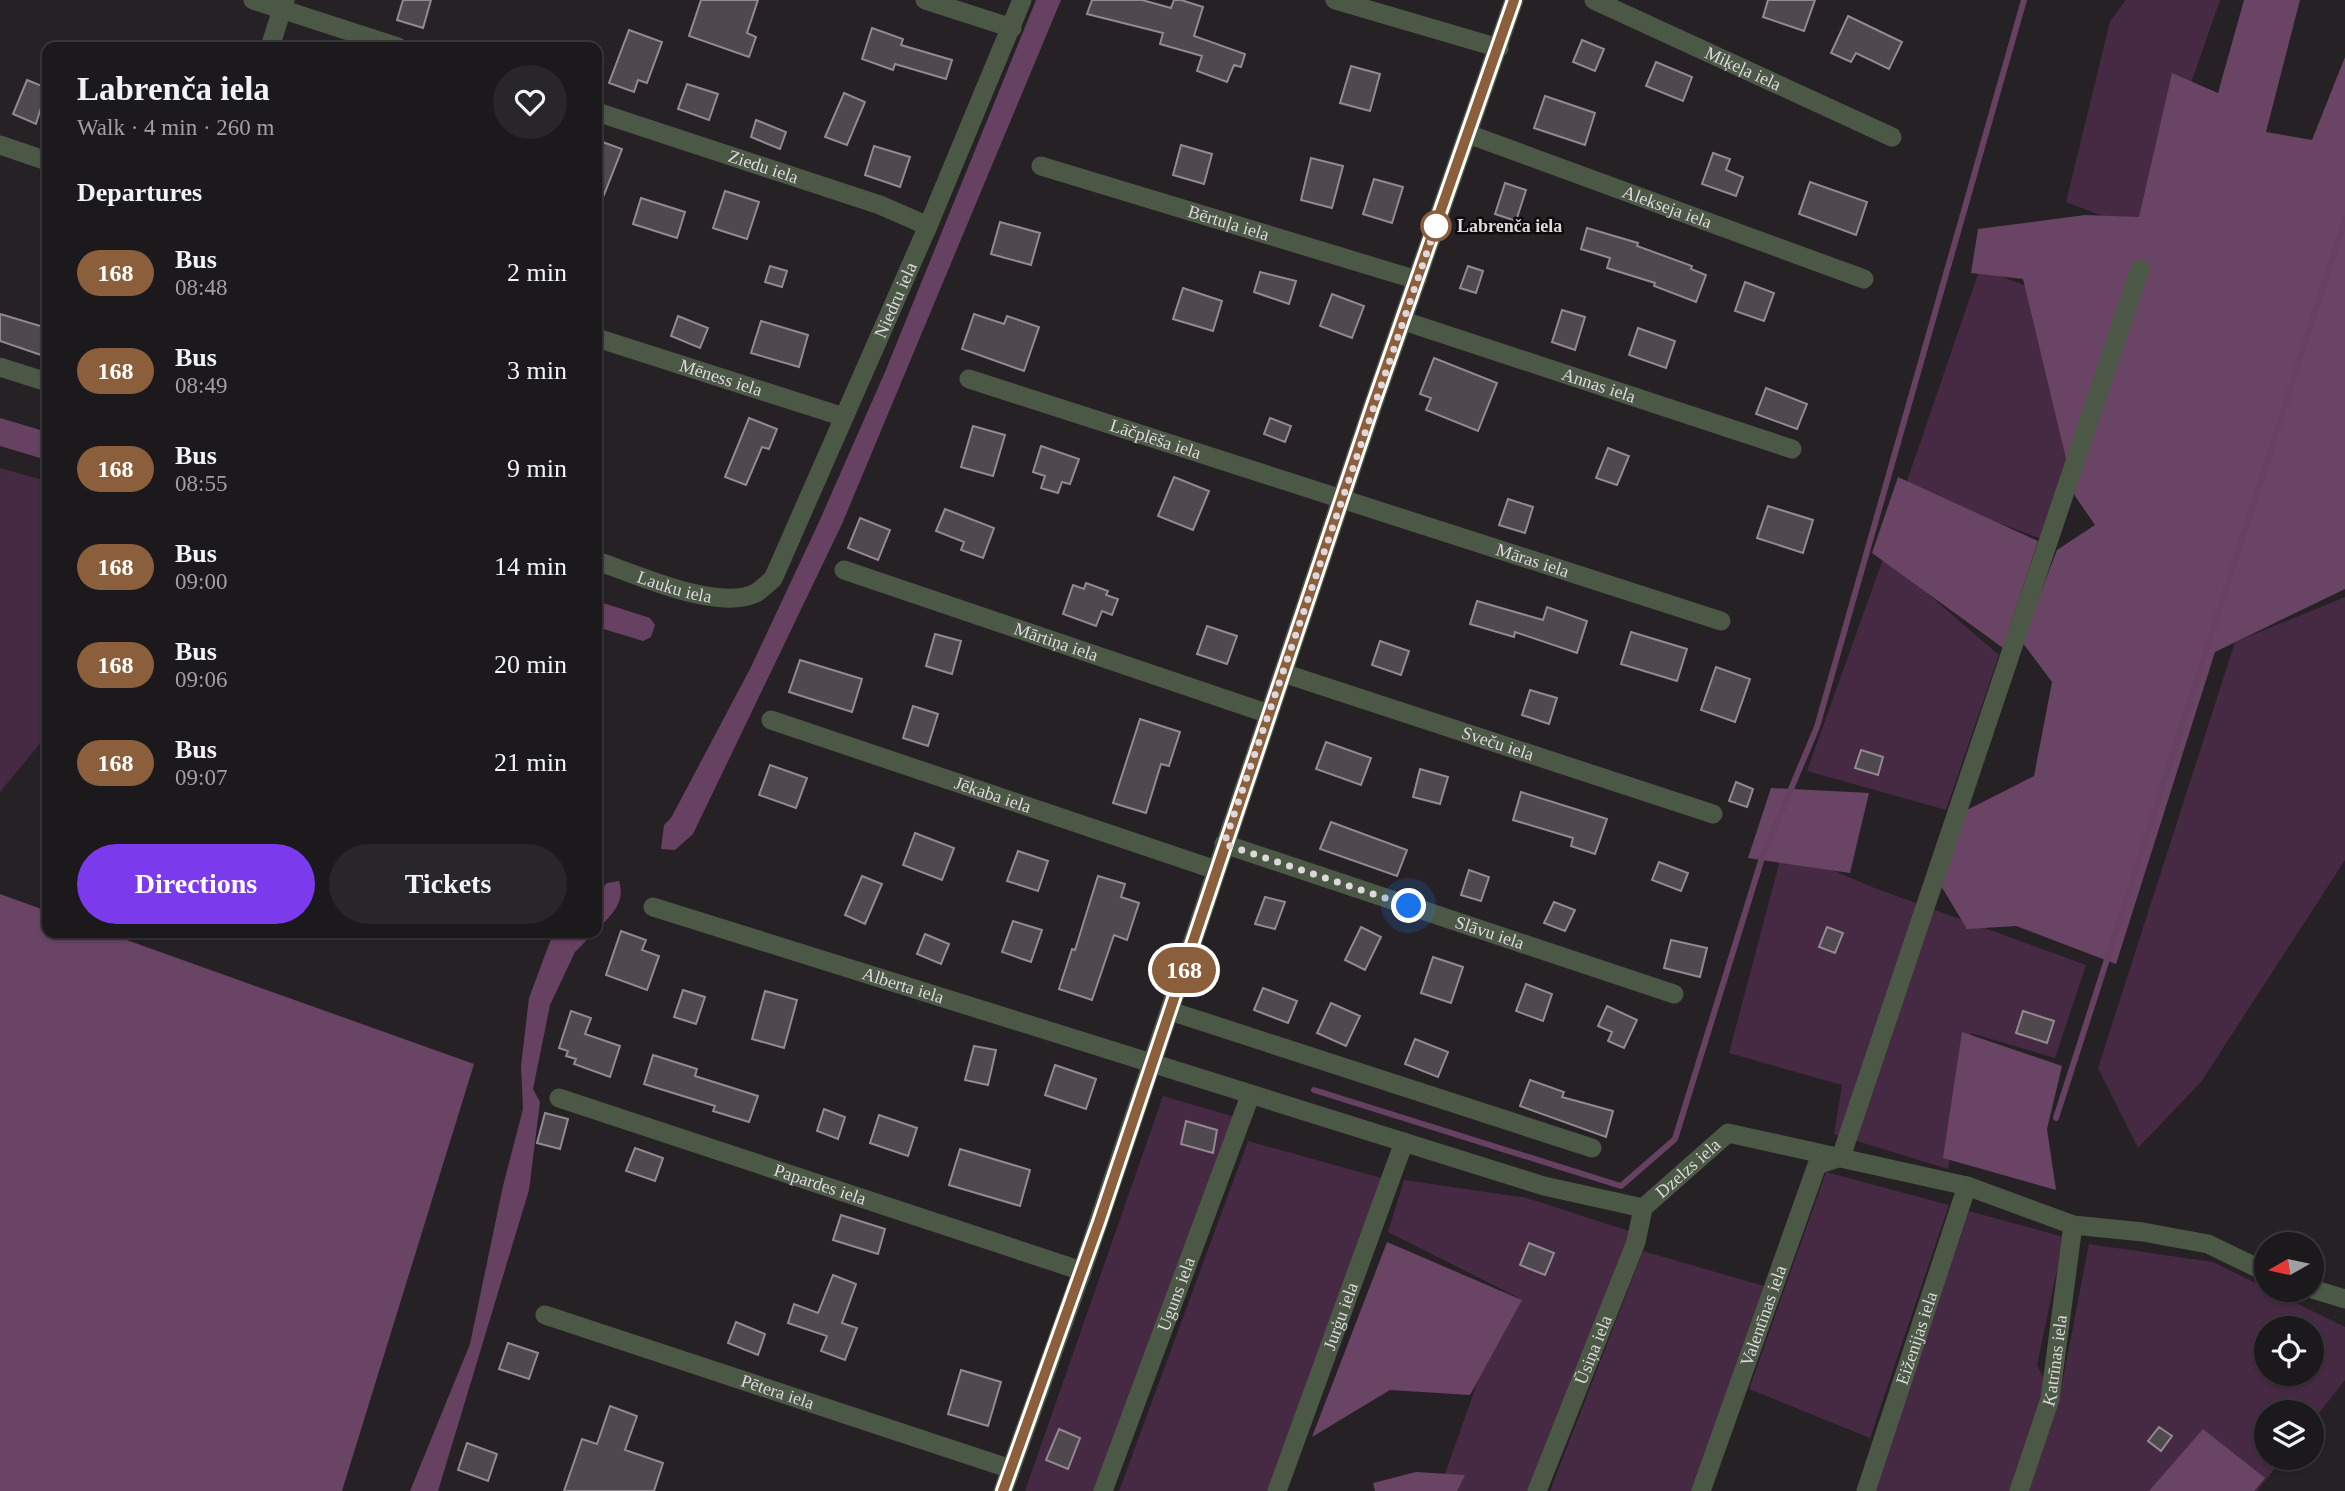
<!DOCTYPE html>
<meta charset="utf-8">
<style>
body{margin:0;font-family:Georgia,serif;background:#292629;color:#f1f3f6;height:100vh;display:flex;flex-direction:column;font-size:26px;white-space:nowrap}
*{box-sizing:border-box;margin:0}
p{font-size:23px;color:#a0a0a3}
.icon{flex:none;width:38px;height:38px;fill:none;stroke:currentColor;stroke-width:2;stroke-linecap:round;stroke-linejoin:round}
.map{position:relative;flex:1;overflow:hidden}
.details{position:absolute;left:42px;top:42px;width:560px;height:896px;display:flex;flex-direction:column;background:#1c191c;border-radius:14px;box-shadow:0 2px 5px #0004,0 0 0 2px #3a383b}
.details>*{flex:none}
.badge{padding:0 14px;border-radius:23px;font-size:24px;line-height:46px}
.needle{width:46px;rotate:261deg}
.fabs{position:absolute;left:2254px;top:1232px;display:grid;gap:14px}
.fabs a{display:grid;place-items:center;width:70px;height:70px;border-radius:50%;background:#1c191c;box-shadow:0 2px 5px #0004,0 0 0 2px #3a383b;font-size:35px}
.you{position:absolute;width:35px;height:35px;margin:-18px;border:5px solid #fff;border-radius:50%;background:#1a73e8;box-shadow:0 0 0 10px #1a73e833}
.map>.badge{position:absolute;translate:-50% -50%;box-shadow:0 0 0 4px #fff}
h2{padding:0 35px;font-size:26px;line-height:63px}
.round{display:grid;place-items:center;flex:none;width:74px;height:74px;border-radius:37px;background:#292629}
.summary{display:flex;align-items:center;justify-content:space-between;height:119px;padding:0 35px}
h1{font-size:33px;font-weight:800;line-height:52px}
.button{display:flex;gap:14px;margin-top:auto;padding:14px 35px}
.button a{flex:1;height:80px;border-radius:42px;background:#7c3aed;color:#fff;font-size:28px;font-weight:800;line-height:80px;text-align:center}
.button a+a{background:#292629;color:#f1f3f6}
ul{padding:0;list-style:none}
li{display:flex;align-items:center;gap:21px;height:98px;padding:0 35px}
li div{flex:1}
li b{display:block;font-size:26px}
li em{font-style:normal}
li .badge{min-width:77px;font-weight:700;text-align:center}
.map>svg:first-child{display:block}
.green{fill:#462942;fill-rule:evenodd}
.forest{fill:#694464}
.water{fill:#674161}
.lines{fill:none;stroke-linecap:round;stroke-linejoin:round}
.stream{stroke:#674161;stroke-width:6}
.building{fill:#4f484e;stroke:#918a90;stroke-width:2}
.minor{stroke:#4c5846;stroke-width:19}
.line-casing{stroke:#fff;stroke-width:16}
.line{stroke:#8b5e3c;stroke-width:10}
.walk{stroke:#dcd8db;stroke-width:7;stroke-dasharray:0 12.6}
.stop-dot{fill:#fff;stroke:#8b5e3c;stroke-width:3.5}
.labels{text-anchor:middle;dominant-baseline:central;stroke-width:5;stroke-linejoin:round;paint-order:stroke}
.street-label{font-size:18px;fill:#dcd8db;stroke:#0e0b0d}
.stop-label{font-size:18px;font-weight:bold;fill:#dcd8db;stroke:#0e0b0d;text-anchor:start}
</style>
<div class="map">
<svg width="2345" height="1491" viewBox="0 0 2345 1491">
<rect width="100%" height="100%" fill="#262125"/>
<path class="green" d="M2126,0H2220L2140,230L2066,202L2110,21Z
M1980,268L2036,290L2090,395L2041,539L1905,487Z
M0,468L47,481V735L0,792Z
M1884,556L1999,655L1946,810L1807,771Z
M2345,597V860L2201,1082L2138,1148L2098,1068L2235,642Z
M1783,849L1872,887L2086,965L2055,1058L1971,1033L1948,1169L1834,1134L1842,1085L1729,1053Z
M1163,1096L1235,1117L1098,1491H1025Z
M1248,1141L1385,1179L1268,1491H1119Z
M1826,1172L1949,1205L1870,1438L1749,1389Z
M1404,1180L1527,1198L1632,1232L1533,1491H1439L1482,1369L1519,1298L1388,1232Z
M1969,1211L2064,1237L2037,1365L2047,1384L2010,1491H1874Z
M2089,1244L2213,1262L2345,1327V1380L2312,1422V1412H2266V1458H2283L2257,1491H2026L2061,1388ZM2266,1328H2312V1374H2266Z
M1643,1251L1764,1286L1692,1491H1550Z"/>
<path class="forest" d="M2244,0H2300L2266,132L2312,140L2345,57V589L2215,652L2116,964L2016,926L1967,929L1935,876L1967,810L2034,776L2052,682L2022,642L2057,550L2095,525L2075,496L2023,279L1971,273L1978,229L2085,215L2139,217L2172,73L2218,93Z
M1898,477L2038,541L2003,648L1872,553Z
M1771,788L1869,793L1850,873L1748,858Z
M0,894L47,911V933H107L474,1064L342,1491H0Z
M1962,1032L2062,1066L2047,1129L2056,1190L1943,1158Z
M1387,1242L1522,1300L1470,1395L1390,1390L1312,1437Z
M2203,1429L2265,1478L2254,1491H2149Z
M1416,1472L1465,1475L1457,1491H1375L1373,1483Z"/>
<path class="water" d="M1036,0H1061L842,524L693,834L675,850L661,849L664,825L671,818L750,669L819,522L885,372Z
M0,418L47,432V460L0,446Z
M597,601L650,618L655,625L651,637L643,641L597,627Z
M619,881C626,903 611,915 597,930V894L607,883Z
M558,933H594L575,952L550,1005L533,1089L540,1102L529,1190L438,1491H410L470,1344L503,1186L523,1109L521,1066L529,998L551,939Z"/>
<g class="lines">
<path class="stream" d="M1314,1090L1621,1186L1675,1139L1762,858L1817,727L2024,0
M2056,1118L2345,219"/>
</g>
<path class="building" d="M403,0H431L423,28L397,20Z
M701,0H758L747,33L756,37L749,57L689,36Z
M1092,0H1142L1171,8L1174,0H1181L1203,7L1194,36L1245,54L1241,67L1234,65L1227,82L1197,71L1202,56L1160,44L1163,33L1087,14Z
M1768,0H1815L1804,31L1763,17Z
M1848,16L1902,42L1889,69L1856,53L1851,62L1831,53Z
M872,28L903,39L901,45L952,60L946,79L895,64L893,70L862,59Z
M629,30L662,42L647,83L638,80L634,92L609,83Z
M1582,40L1604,49L1595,71L1573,62Z
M1656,62L1692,77L1683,101L1646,86Z
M1351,66L1380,74L1370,111L1340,103Z
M27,80L47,88L36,124L13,114Z
M687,84L718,94L709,120L678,109Z
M844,93L865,102L847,145L825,137Z
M1545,96L1595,113L1585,145L1534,128Z
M756,120L786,132L780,149L751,137Z
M597,140L622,149L598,210L597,209Z
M1181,145L1212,154L1204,184L1173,175Z
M874,146L910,157L900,187L865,175Z
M1713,153L1730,159L1726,170L1743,177L1736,196L1702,184Z
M1311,158L1343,166L1332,208L1301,200Z
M1374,179L1403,187L1392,223L1363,214Z
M1810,182L1867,202L1856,235L1799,214Z
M1505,183L1526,190L1516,221L1495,214Z
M725,191L759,202L747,239L713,228Z
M641,198L685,212L677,238L633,224Z
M1000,222L1040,233L1031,265L991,254Z
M1587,228L1638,243L1637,246L1692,266L1691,269L1706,275L1696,302L1654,286L1655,283L1607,268L1610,258L1581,249Z
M770,266L787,271L782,287L765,282Z
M1468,266L1483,271L1476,293L1460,288Z
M1260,272L1296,281L1289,304L1254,292Z
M1745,282L1774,293L1764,321L1735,311Z
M1183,288L1222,301L1213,331L1173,319Z
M1332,294L1364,306L1352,338L1320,326Z
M1562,310L1585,317L1575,350L1552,342Z
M0,314L47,328V357L0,341Z
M974,314L1004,324L1007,316L1039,327L1024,371L962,349Z
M678,316L708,328L700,348L671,336Z
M761,321L808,335L799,367L751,353Z
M1638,328L1675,341L1666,368L1629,355Z
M1434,358L1497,383L1478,431L1426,410L1431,398L1420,394Z
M1766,388L1807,404L1797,429L1756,414Z
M749,418L777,429L769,449L762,447L746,485L725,477Z
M1270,418L1291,426L1285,442L1264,434Z
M973,426L1005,435L993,476L961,467Z
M1041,446L1079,459L1070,484L1062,482L1058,493L1041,488L1045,476L1033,472Z
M1608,448L1629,456L1617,485L1596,478Z
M1174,477L1209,491L1193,530L1158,516Z
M1508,499L1533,507L1525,533L1499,525Z
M1768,506L1813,520L1803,553L1757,538Z
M945,509L994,528L983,558L961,550L964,542L936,531Z
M860,518L890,530L878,560L848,548Z
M1086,583L1108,591L1106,595L1118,599L1112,615L1102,611L1096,626L1063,614L1073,585L1084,589Z
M1477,601L1543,620L1547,607L1587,621L1577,653L1515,632L1514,637L1470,624Z
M1207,626L1237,636L1227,664L1197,654Z
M1631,632L1687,649L1677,681L1621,664Z
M935,634L961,641L952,674L926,666Z
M1380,641L1409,651L1401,675L1372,665Z
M800,660L862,679L852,712L789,692Z
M1716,667L1750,679L1735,722L1701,710Z
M1530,690L1557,698L1549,724L1522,715Z
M913,706L938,714L928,746L903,738Z
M1140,719L1180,732L1169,766L1161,764L1146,813L1113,803Z
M1326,742L1371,758L1361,785L1316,769Z
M1861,750L1883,757L1878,775L1855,768Z
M770,765L807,778L796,808L759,795Z
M1420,769L1448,777L1440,804L1413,797Z
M1736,782L1753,789L1747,807L1729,801Z
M1521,792L1607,819L1595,854L1571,846L1573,838L1513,820Z
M1331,822L1407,850L1397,876L1320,849Z
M915,833L954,848L942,880L903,865Z
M1018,851L1048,861L1038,891L1007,881Z
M1659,862L1688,873L1681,891L1652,880Z
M1469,870L1489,877L1481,901L1461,895Z
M862,876L882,884L865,924L845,915Z
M1098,876L1125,884L1121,897L1139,903L1127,940L1114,935L1092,1000L1059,989L1072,949L1075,950Z
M1265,897L1285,902L1275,929L1255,924Z
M1554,902L1575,910L1565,931L1544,923Z
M1013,921L1042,930L1031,962L1002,952Z
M1361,927L1381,937L1365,970L1345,960Z
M1827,927L1843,933L1835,953L1819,947Z
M621,931L646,940L642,950L659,956L647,990L606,975Z
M925,934L949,944L941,964L917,954Z
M1671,940L1707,948L1700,977L1664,968Z
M1433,957L1463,967L1451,1003L1421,993Z
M1526,984L1552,994L1543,1021L1516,1011Z
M1263,988L1297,1001L1288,1023L1254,1010Z
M683,990L705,997L696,1024L674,1017Z
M765,991L797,1000L784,1048L752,1039Z
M1331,1003L1360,1016L1346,1046L1317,1033Z
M1607,1006L1637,1020L1624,1048L1608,1041L1612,1032L1598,1026Z
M571,1011L591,1018L585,1034L620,1046L610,1077L574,1064L576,1059L566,1056L568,1051L559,1048Z
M2023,1011L2054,1021L2047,1043L2016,1033Z
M1415,1039L1448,1052L1438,1077L1405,1064Z
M974,1046L996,1050L988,1085L965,1080Z
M653,1055L697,1069L695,1076L758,1096L749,1122L713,1111L715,1106L644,1084Z
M1055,1065L1096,1079L1086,1109L1045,1095Z
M1530,1080L1564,1092L1562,1097L1613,1111L1606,1137L1520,1106Z
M824,1109L845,1117L838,1139L817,1131Z
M545,1113L568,1119L560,1149L537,1143Z
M879,1115L917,1128L908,1156L870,1143Z
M1186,1121L1217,1130L1213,1153L1181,1144Z
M635,1148L663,1158L655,1181L626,1171Z
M960,1149L1030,1170L1020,1206L949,1185Z
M841,1215L885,1229L878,1254L833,1240Z
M1529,1243L1554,1253L1545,1275L1520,1265Z
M833,1275L856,1284L842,1323L857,1328L845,1360L821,1351L827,1336L788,1323L794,1304L818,1313Z
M736,1322L765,1334L758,1355L728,1343Z
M508,1343L538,1353L529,1379L499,1369Z
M961,1370L1001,1382L988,1426L948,1414Z
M610,1406L637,1416L625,1450L663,1463L654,1491H564L582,1439L597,1444Z
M2159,1427L2172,1436L2161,1451L2148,1441Z
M1059,1429L1080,1438L1068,1469L1046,1460Z
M467,1443L497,1454L488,1481L458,1470Z"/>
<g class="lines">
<g class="minor">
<path d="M253,0L398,47"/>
<path d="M925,0L1012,28"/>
<path d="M1335,0L1499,48"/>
<path id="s1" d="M1594,0L1892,137"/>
<path d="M270,47L285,0"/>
<path id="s2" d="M597,112L880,205L928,226"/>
<path id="s3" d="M1468,134L1864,279"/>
<path d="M0,145L47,161"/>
<path id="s4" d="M1041,166L1417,280"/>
<path id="s5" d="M1404,321L1792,449"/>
<path id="s6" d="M597,338L844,417"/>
<path d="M0,367L47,382"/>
<path id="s7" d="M969,379L1721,621"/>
<path id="s8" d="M597,561C636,574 717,612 756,593C762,589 768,583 773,579L928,226L1022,0"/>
<path id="s9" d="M844,570L1269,714"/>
<path id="s10" d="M1283,673L1713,814"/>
<path id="s11" d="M771,720L1216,870"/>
<path id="s12" d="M1224,844L1674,994"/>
<path id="s13" d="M653,907L1544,1186L1643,1208"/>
<path d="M1170,1011L1592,1148"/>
<path id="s14" d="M559,1098L1082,1271"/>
<path id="s15" d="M1643,1208L1728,1133L1967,1186L2073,1225L2143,1232L2208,1244L2266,1272"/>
<path d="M2312,1289L2345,1299"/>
<path id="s16" d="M545,1315L1011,1469"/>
<path d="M1003,1491L1082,1271L1372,408L1514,0"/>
<path id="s17" d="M1103,1491L1250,1096"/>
<path id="s18" d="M1277,1491L1404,1142"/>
<path id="s19" d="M1537,1491L1636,1242L1643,1208"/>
<path id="s20" d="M1701,1491L1817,1165L1841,1157L2140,269"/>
<path id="s21" d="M1866,1491L1967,1186"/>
<path id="s22" d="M2019,1491L2050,1399L2073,1225"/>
</g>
</g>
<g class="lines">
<g class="line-casing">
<path id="line" d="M1003,1491L1099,1222L1372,408L1514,0"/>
</g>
<use href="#line" class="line"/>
<path class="walk" d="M1409,906L1224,844L1436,226"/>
</g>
<circle class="stop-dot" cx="1436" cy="226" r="14"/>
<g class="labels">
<g class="street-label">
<text stroke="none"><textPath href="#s1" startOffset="164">Miķeļa iela</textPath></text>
<text stroke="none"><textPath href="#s2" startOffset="175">Ziedu iela</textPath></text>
<text stroke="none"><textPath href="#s3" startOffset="212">Alekseja iela</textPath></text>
<text stroke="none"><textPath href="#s4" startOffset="196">Bērtuļa iela</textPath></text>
<text stroke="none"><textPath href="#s8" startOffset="492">Niedru iela</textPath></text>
<text stroke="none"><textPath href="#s6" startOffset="130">Mēness iela</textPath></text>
<text stroke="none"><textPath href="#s5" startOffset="205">Annas iela</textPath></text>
<text stroke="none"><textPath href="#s7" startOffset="196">Lāčplēša iela</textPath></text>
<text stroke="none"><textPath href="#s7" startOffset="592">Māras iela</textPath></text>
<text stroke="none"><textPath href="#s8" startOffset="82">Lauku iela</textPath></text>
<text stroke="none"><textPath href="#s9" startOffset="224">Mārtiņa iela</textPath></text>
<text stroke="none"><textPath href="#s10" startOffset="226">Sveču iela</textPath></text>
<text stroke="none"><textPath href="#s11" startOffset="234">Jēkaba iela</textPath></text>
<text stroke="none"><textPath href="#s12" startOffset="280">Slāvu iela</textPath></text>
<text stroke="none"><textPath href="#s13" startOffset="262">Alberta iela</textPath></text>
<text stroke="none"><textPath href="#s15" startOffset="60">Dzelzs iela</textPath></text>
<text stroke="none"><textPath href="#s14" startOffset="275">Papardes iela</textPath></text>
<text stroke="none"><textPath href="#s17" startOffset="210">Uguns iela</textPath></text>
<text stroke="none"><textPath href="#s20" startOffset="186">Valentīnas iela</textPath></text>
<text stroke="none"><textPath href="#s18" startOffset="186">Jurģu iela</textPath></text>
<text stroke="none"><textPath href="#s21" startOffset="161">Eiženijas iela</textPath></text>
<text stroke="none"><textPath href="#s19" startOffset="152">Ūsiņa iela</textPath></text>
<text stroke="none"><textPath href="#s22" startOffset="136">Katrīnas iela</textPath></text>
<text stroke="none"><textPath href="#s16" startOffset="245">Pētera iela</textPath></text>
</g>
<g class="stop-label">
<text x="1457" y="226">Labrenča iela</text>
</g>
</g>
</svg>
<div class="fabs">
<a><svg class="needle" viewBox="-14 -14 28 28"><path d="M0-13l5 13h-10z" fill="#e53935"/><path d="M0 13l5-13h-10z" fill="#a0a0a3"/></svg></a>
<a><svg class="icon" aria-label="locate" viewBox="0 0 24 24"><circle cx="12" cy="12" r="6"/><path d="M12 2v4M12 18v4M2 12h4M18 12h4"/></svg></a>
<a><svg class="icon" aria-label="layers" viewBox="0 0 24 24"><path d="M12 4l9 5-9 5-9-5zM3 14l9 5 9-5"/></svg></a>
</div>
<div class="you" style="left:1409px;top:906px"></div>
<b class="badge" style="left:1184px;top:970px;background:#8b5e3c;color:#fff">168</b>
<section class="details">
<div class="summary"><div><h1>Labrenča iela</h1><p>Walk · 4 min · 260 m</p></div><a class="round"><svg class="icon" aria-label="heart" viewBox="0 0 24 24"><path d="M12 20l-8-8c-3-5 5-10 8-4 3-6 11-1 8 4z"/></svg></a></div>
<h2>Departures</h2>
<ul>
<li><span class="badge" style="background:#8b5e3c;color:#fff">168</span><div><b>Bus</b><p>08:48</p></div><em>2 min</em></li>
<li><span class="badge" style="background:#8b5e3c;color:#fff">168</span><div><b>Bus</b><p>08:49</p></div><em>3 min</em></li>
<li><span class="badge" style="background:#8b5e3c;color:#fff">168</span><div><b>Bus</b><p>08:55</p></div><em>9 min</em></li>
<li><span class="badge" style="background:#8b5e3c;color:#fff">168</span><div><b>Bus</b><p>09:00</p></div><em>14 min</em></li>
<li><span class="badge" style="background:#8b5e3c;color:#fff">168</span><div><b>Bus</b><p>09:06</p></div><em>20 min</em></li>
<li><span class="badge" style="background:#8b5e3c;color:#fff">168</span><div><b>Bus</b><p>09:07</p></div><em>21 min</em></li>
</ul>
<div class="button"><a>Directions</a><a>Tickets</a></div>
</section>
</div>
